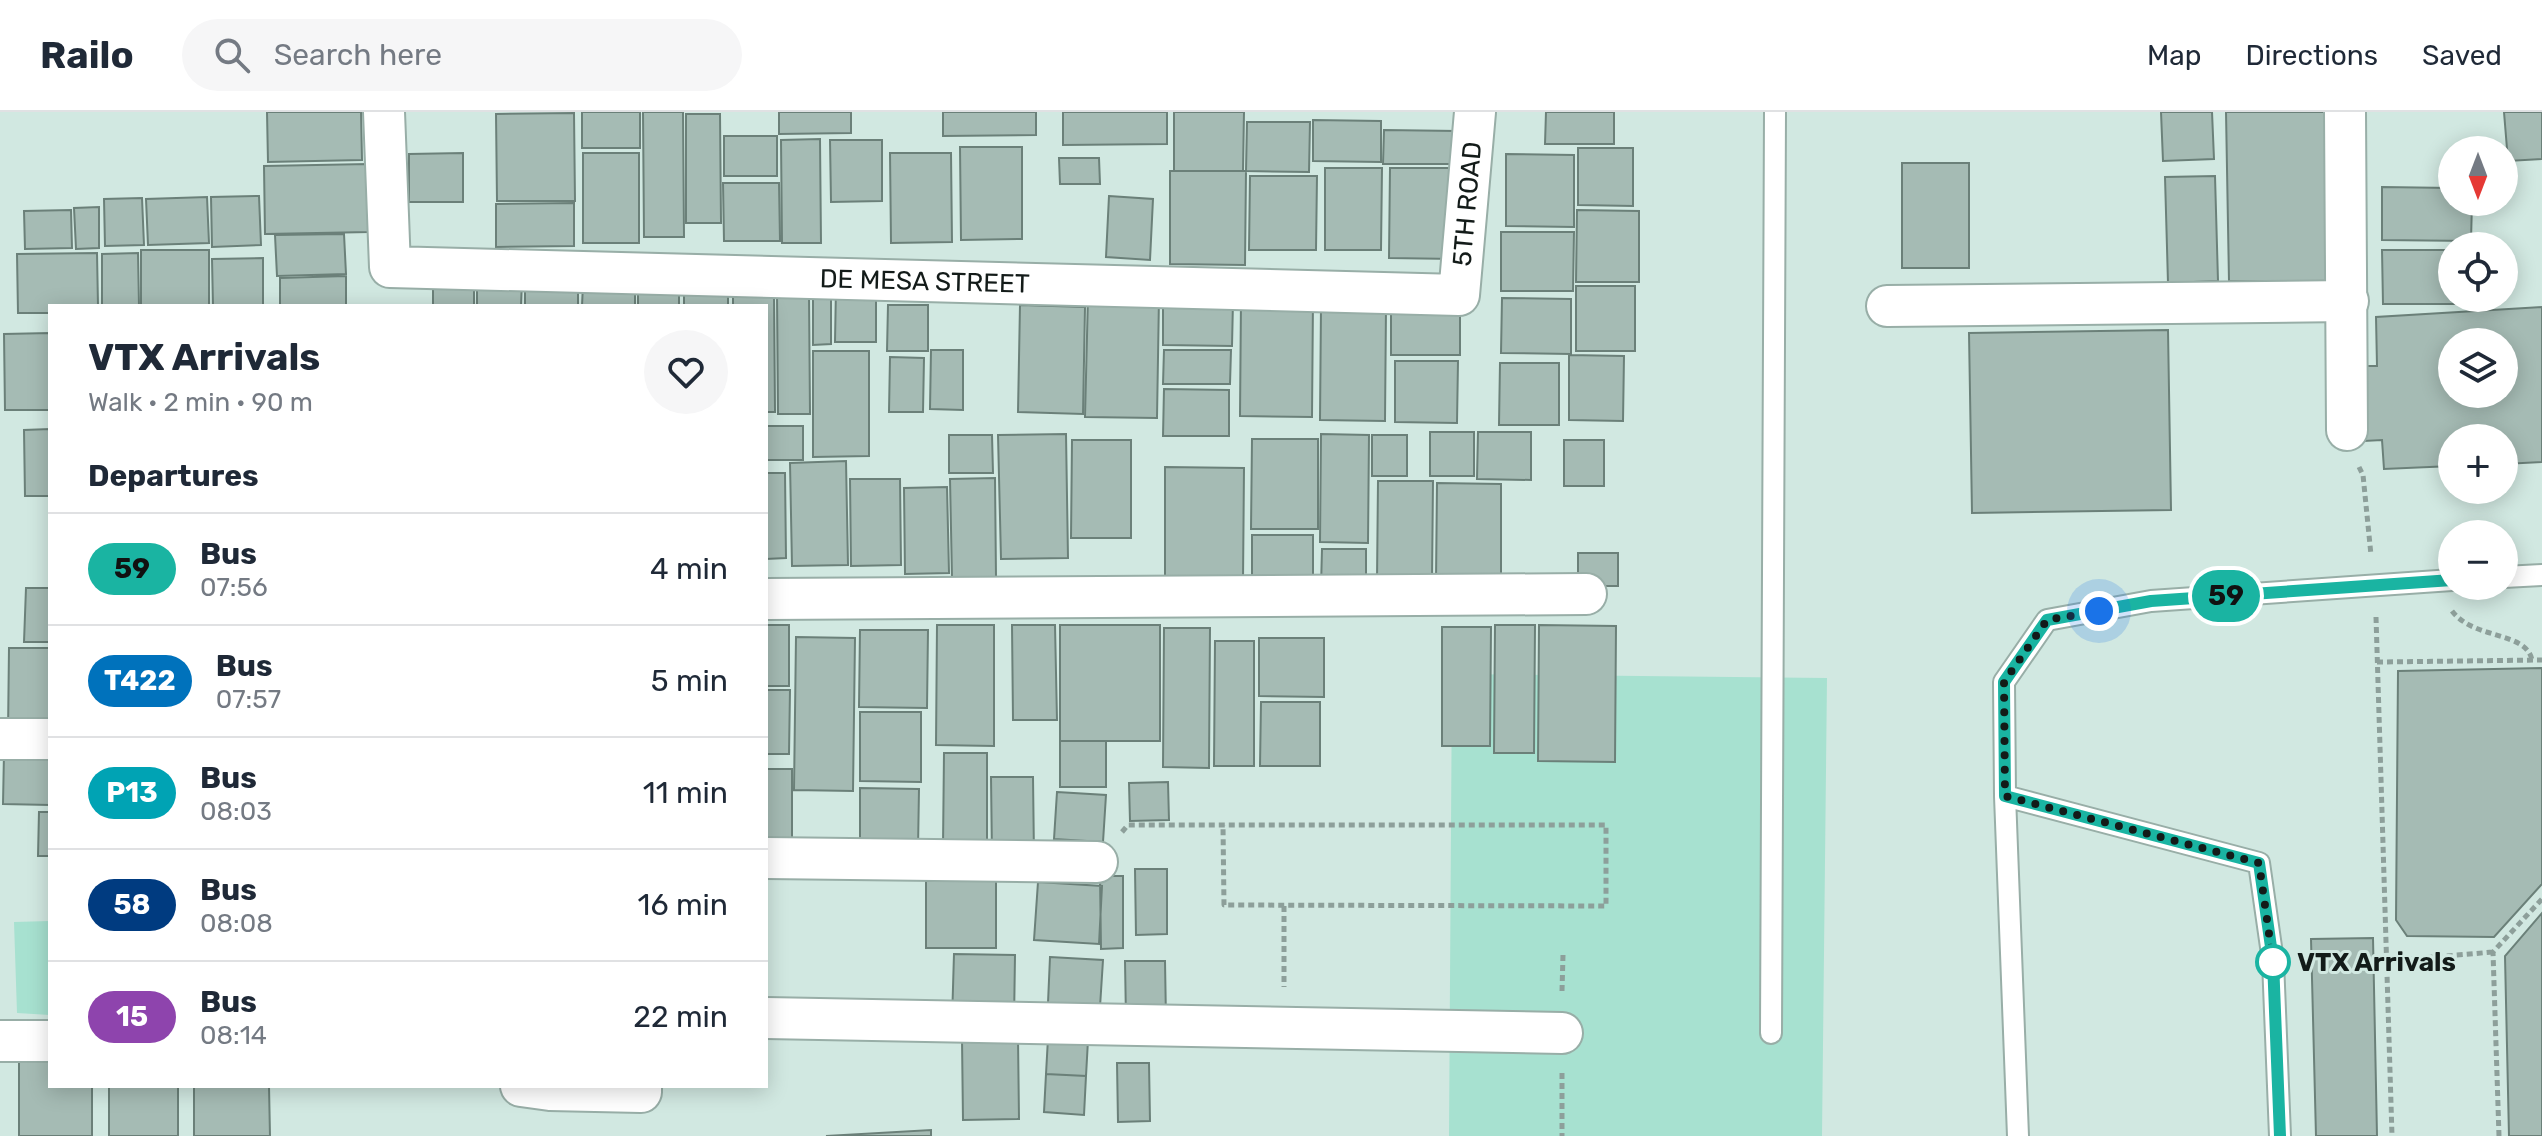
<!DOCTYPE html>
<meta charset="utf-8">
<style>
body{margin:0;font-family:Rubik,sans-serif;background:#f6f6f7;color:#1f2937;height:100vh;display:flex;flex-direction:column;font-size:30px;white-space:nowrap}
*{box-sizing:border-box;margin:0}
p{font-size:26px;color:#747a83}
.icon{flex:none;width:44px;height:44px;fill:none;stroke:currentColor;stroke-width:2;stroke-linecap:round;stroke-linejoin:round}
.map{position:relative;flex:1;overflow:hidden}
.side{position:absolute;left:48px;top:192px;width:720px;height:784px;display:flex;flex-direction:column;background:#fff;border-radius:0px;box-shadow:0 4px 20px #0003}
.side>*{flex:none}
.badge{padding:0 16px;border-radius:26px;font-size:28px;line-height:52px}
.needle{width:52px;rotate:180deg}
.controls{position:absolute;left:2438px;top:24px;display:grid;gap:16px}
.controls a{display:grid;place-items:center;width:80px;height:80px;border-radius:50%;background:#fff;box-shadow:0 4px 20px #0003;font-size:40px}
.you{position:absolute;width:40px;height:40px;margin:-20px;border:6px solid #fff;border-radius:50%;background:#1a73e8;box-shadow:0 0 0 12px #1a73e833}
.map>.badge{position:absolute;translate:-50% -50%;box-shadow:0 0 0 4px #fff}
h2{padding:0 40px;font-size:30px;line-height:72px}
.round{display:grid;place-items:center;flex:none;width:84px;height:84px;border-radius:42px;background:#f6f6f7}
.headline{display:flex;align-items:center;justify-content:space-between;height:136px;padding:0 40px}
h1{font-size:38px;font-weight:700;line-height:60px}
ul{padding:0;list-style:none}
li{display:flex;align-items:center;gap:24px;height:112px;padding:0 40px;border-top:2px solid #e0e1e3}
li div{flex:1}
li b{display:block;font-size:30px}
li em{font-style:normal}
li .badge{min-width:88px;font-weight:700;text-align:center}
header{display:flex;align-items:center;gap:48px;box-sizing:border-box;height:112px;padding:0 40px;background:#fff;border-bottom:2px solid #e0e1e3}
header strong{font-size:38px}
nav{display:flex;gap:44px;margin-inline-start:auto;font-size:28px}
.search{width:560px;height:72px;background:#f6f6f7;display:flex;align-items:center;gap:20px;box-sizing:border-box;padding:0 28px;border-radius:44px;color:#747a83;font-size:30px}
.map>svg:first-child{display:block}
.green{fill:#a7e1d0}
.building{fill:#a5bbb4;stroke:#6b8079;stroke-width:2;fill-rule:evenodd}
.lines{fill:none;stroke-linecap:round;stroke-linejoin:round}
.service-casing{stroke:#98aea7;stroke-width:24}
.minor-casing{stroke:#98aea7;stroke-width:44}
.path{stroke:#8d9f9a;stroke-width:5;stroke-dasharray:6 4;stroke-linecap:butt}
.service{stroke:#fff;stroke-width:20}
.minor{stroke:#fff;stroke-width:40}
.line-casing{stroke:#fff;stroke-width:18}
.line{stroke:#1ab4a2;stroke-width:12}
.walk{stroke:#131b19;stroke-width:8;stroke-dasharray:0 14.4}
.stop-dot{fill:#fff;stroke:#1ab4a2;stroke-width:4}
.labels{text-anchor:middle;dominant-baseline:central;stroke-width:6;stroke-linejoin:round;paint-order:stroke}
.street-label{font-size:26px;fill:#131b19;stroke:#d1e8e1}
.stop-label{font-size:26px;font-weight:bold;fill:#131b19;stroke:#d1e8e1;text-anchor:start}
</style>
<header>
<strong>Railo</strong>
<div class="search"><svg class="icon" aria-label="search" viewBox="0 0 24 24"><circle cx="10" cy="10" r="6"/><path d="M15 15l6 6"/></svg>Search here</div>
<nav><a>Map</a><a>Directions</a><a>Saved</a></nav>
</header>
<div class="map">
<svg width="2542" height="1024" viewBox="0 0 2542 1024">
<rect width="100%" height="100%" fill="#d1e8e1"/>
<path class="green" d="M1452,562L1827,566L1822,1024H1449Z
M50,809V903L17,901L14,810Z"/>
<path class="building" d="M267,0H361L362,48L268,50Z
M582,0H640V36H582Z
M643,0H683L684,125H644Z
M779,0H851V21L779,22Z
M943,0H1036V23L943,24Z
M1063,0H1167V32L1063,33Z
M1174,0H1244L1243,59H1174Z
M1546,0H1614V32H1545Z
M2161,0H2212L2214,47L2163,49Z
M2226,0H2333L2335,169H2229Z
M2504,0H2542V47L2508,49Z
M574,1L575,89H497L496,2Z
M686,2H720L721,111H686Z
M1313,8L1381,9V50L1313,49Z
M1247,10H1310L1309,60L1246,59Z
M1384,18L1457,19V52H1383Z
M724,24H777V64H724Z
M820,27L821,131H782L781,28Z
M830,28H882V89L831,90Z
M960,35H1022V127L961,128Z
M1578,36H1633V94L1578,93Z
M463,41V90H409V42Z
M583,41H639V131H583Z
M890,41H951L952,130L891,131Z
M1506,42L1574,43V115L1506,114Z
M1059,46H1099L1100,72H1060Z
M1902,51H1969V156H1902Z
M368,52L369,120L265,122L264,54Z
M1325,56H1382L1381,138H1325Z
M1390,56H1456L1455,147L1389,146Z
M1170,59H1246L1245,153L1170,152Z
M1250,64H1317L1316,138H1249Z
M2215,64L2218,169L2168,171L2165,65Z
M723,71H779L780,129H724Z
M2382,75L2452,76V90H2472L2471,129L2382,128Z
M259,84L261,133L212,135L211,85Z
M1109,84L1153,87L1150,148L1106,145Z
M207,85L209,131L148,133L146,87Z
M142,86L144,133L105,134L104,87Z
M574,91V134L496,135V92Z
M99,95V136L76,137L74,96Z
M71,98L72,136L25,137L24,99Z
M1577,98L1639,99V170H1576Z
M1501,120H1574L1573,179H1501Z
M344,122L346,162L277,164L275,123Z
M141,138H209V194H141Z
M2382,138H2452V186H2469V192H2383Z
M97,141L98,194H50V201H18L17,142Z
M138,141L139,194H102V142Z
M263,146V194H213L212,147Z
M346,164V194H280V166Z
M477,169H522L521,194H477Z
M684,169H728V194H684Z
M433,170H474V194H433Z
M525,172H578V194H525Z
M583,172H635V194H582Z
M638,172H679V194H638Z
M1576,174H1635V239H1576Z
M836,175H876V230H835Z
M813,179H831V232L813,233Z
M733,182H774L775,300H766V194H733Z
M777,182H809L810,302H778Z
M1088,184L1159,185L1157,306L1085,305Z
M1502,186L1571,187V242L1501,241Z
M1241,187H1313L1312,305L1240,304Z
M1163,188L1233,189L1232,234L1163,233Z
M1391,189L1460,190V243H1391Z
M888,193H928V239H887Z
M1020,193L1085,195L1083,302L1018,300Z
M1321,194L1386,195L1385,309L1320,308Z
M2542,195V350L2504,352V326H2452V354L2384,357L2382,328L2364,329L2360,254H2377L2376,205ZM2452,230H2504V282H2452Z
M2168,218L2171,398L1972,401L1969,221Z
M50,221V298H5L4,222Z
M931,238H963V298L930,297Z
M1164,238H1231L1230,272H1163Z
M813,239H869V344L813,345Z
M1569,243L1624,244L1623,309L1569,308Z
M890,245L924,246L923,300H889Z
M1395,249H1458L1457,311L1395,310Z
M1500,251H1559V313H1499Z
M1164,277L1229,278V324H1163Z
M766,314H803V348H766Z
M50,317V384H25L24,318Z
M1430,320H1474V364H1430Z
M1478,320H1531V368L1477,367Z
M1066,322L1068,446L1001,447L998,323Z
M1321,322L1369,323L1368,431L1320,430Z
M949,323H992L993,361H949Z
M1372,323H1407V364H1372Z
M1252,327H1318V417H1251Z
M1072,328H1131V426H1071Z
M1564,328H1604V374H1564Z
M846,349L848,453L792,454L790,351Z
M1165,355L1244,356L1243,469H1165Z
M766,361H785L786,446L766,447Z
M995,366L996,465L952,466L950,367Z
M850,367H900L901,453L851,454Z
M1378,369H1433L1432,469H1377Z
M1437,371L1501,372V470L1436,469Z
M947,375L949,461L905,462L904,376Z
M1252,423H1313V475H1252Z
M1322,437H1366V476L1321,475Z
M1578,441H1618V474H1578Z
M26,476H50V530H24Z
M766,513H789V574H766Z
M937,513H994V634L936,633Z
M1012,513H1055L1057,608H1013Z
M1060,513H1160V629H1060Z
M1495,513H1535L1534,641H1494Z
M1539,513L1616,514L1615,650L1538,649Z
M1442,515H1491L1490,634H1442Z
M1164,516H1210L1209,656L1163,655Z
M860,518H928L927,596L859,595Z
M796,525L855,526L853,679L794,678Z
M1259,526H1324V585L1259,584Z
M1215,529H1254V654H1214Z
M9,536H50V622L8,621Z
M2542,556V772L2494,825L2407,824L2396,808L2398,559Z
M766,578H790L789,642H766Z
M1261,590H1320V654H1260Z
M860,600H921V670L860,669Z
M1060,629H1106V675H1060Z
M4,641H50V693L3,692Z
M944,641H987V734H943Z
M766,657H792V740H766Z
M991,665H1033L1034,744H992Z
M1168,670L1169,708L1130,709L1129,671Z
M860,676L919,677L918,737H860Z
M1057,680L1106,683L1103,730L1054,727Z
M39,700H50V744H38Z
M1135,757H1167V822L1136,823Z
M1100,764H1123V836L1101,837Z
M926,769H996V836H926Z
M1038,770L1102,774L1099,832L1034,828Z
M2542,801V1024H2509L2505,844Z
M2373,826L2377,1024H2316L2311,827Z
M954,842L1015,843L1014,910L952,909Z
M1050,845L1103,848L1100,895L1048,891Z
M1125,849H1165L1166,908H1126Z
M1018,926L1019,1007L963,1008L962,927Z
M1048,926L1088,928L1086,964L1046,962Z
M19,946H50V974H92V1024H19Z
M1117,951H1149L1150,1009L1118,1010Z
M1046,962L1086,964L1084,1003L1044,1000Z
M109,974H178V1024H109Z
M194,974H269L270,1024H194Z
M931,1018V1024H826Z"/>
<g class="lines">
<g class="service-casing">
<path id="service" d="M2504,465L2542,463
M2005,684L2259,751L2273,849L2280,1024
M1771,921L1775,0
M2018,1024L2005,684L2004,570L2047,508L2151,489L2452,468"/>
</g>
<g class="minor-casing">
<g id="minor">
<path id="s1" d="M384,0L390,155L1459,183L1475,0"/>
<path d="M2345,0L2347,318"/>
<path d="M1887,194L2348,189"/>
<path d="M766,487L1586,482"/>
<path d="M0,627H50"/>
<path d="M766,746L1097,750"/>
<path d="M766,906L1562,921"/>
<path d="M0,929H50"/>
<path d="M521,974L550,978L641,980V974"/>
</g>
</g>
<path class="path" d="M2359,355L2363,363L2371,443
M2452,499C2474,528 2526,519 2532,548
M2376,505L2392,1024
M2377,550L2542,548
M1122,720L1128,713H1606V794L1224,793L1223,713
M1284,794V875
M2387,849L2493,840
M1562,879L1563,843
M1562,961V1024
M2499,1024L2493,840L2542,787"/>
<use href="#service" class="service"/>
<use href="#minor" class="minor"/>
</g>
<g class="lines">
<g class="line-casing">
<path id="line" d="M2280,1024L2273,849L2259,751L2005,684L2004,570L2047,508L2151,489L2452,468"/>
</g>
<use href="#line" class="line"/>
<path class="walk" d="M2099,499L2047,508L2004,570L2005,684L2259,751L2273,850"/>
</g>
<circle class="stop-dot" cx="2273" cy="850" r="16"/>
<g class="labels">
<g class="street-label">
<text stroke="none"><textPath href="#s1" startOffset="1316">5TH ROAD</textPath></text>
<text stroke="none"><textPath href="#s1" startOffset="690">DE MESA STREET</textPath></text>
</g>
<g class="stop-label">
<text x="2297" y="850">VTX Arrivals</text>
</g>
</g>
</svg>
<div class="controls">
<a><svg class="needle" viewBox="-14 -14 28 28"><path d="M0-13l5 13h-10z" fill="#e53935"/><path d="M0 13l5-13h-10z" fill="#747a83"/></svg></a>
<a><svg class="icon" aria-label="locate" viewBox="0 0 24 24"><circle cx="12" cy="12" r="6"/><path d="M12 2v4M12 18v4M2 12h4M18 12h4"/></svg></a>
<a><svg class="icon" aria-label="layers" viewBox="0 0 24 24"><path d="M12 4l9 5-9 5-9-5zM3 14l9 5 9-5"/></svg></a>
<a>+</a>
<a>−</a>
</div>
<div class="you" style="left:2099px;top:499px"></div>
<b class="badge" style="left:2226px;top:484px;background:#1ab4a2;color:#111">59</b>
<section class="side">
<div class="headline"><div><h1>VTX Arrivals</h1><p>Walk · 2 min · 90 m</p></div><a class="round"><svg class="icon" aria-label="heart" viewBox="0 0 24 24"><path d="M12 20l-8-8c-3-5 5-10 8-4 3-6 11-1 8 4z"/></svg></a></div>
<h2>Departures</h2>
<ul>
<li><span class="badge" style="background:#1ab4a2;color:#111">59</span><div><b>Bus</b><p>07:56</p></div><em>4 min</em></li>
<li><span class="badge" style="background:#0072bc;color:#fff">T422</span><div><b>Bus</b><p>07:57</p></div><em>5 min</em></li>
<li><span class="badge" style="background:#00a3b4;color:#fff">P13</span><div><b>Bus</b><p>08:03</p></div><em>11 min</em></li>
<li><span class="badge" style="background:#003b80;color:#fff">58</span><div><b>Bus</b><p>08:08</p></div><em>16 min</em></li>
<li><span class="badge" style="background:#8e44ad;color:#fff">15</span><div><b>Bus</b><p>08:14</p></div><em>22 min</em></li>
</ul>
</section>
</div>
